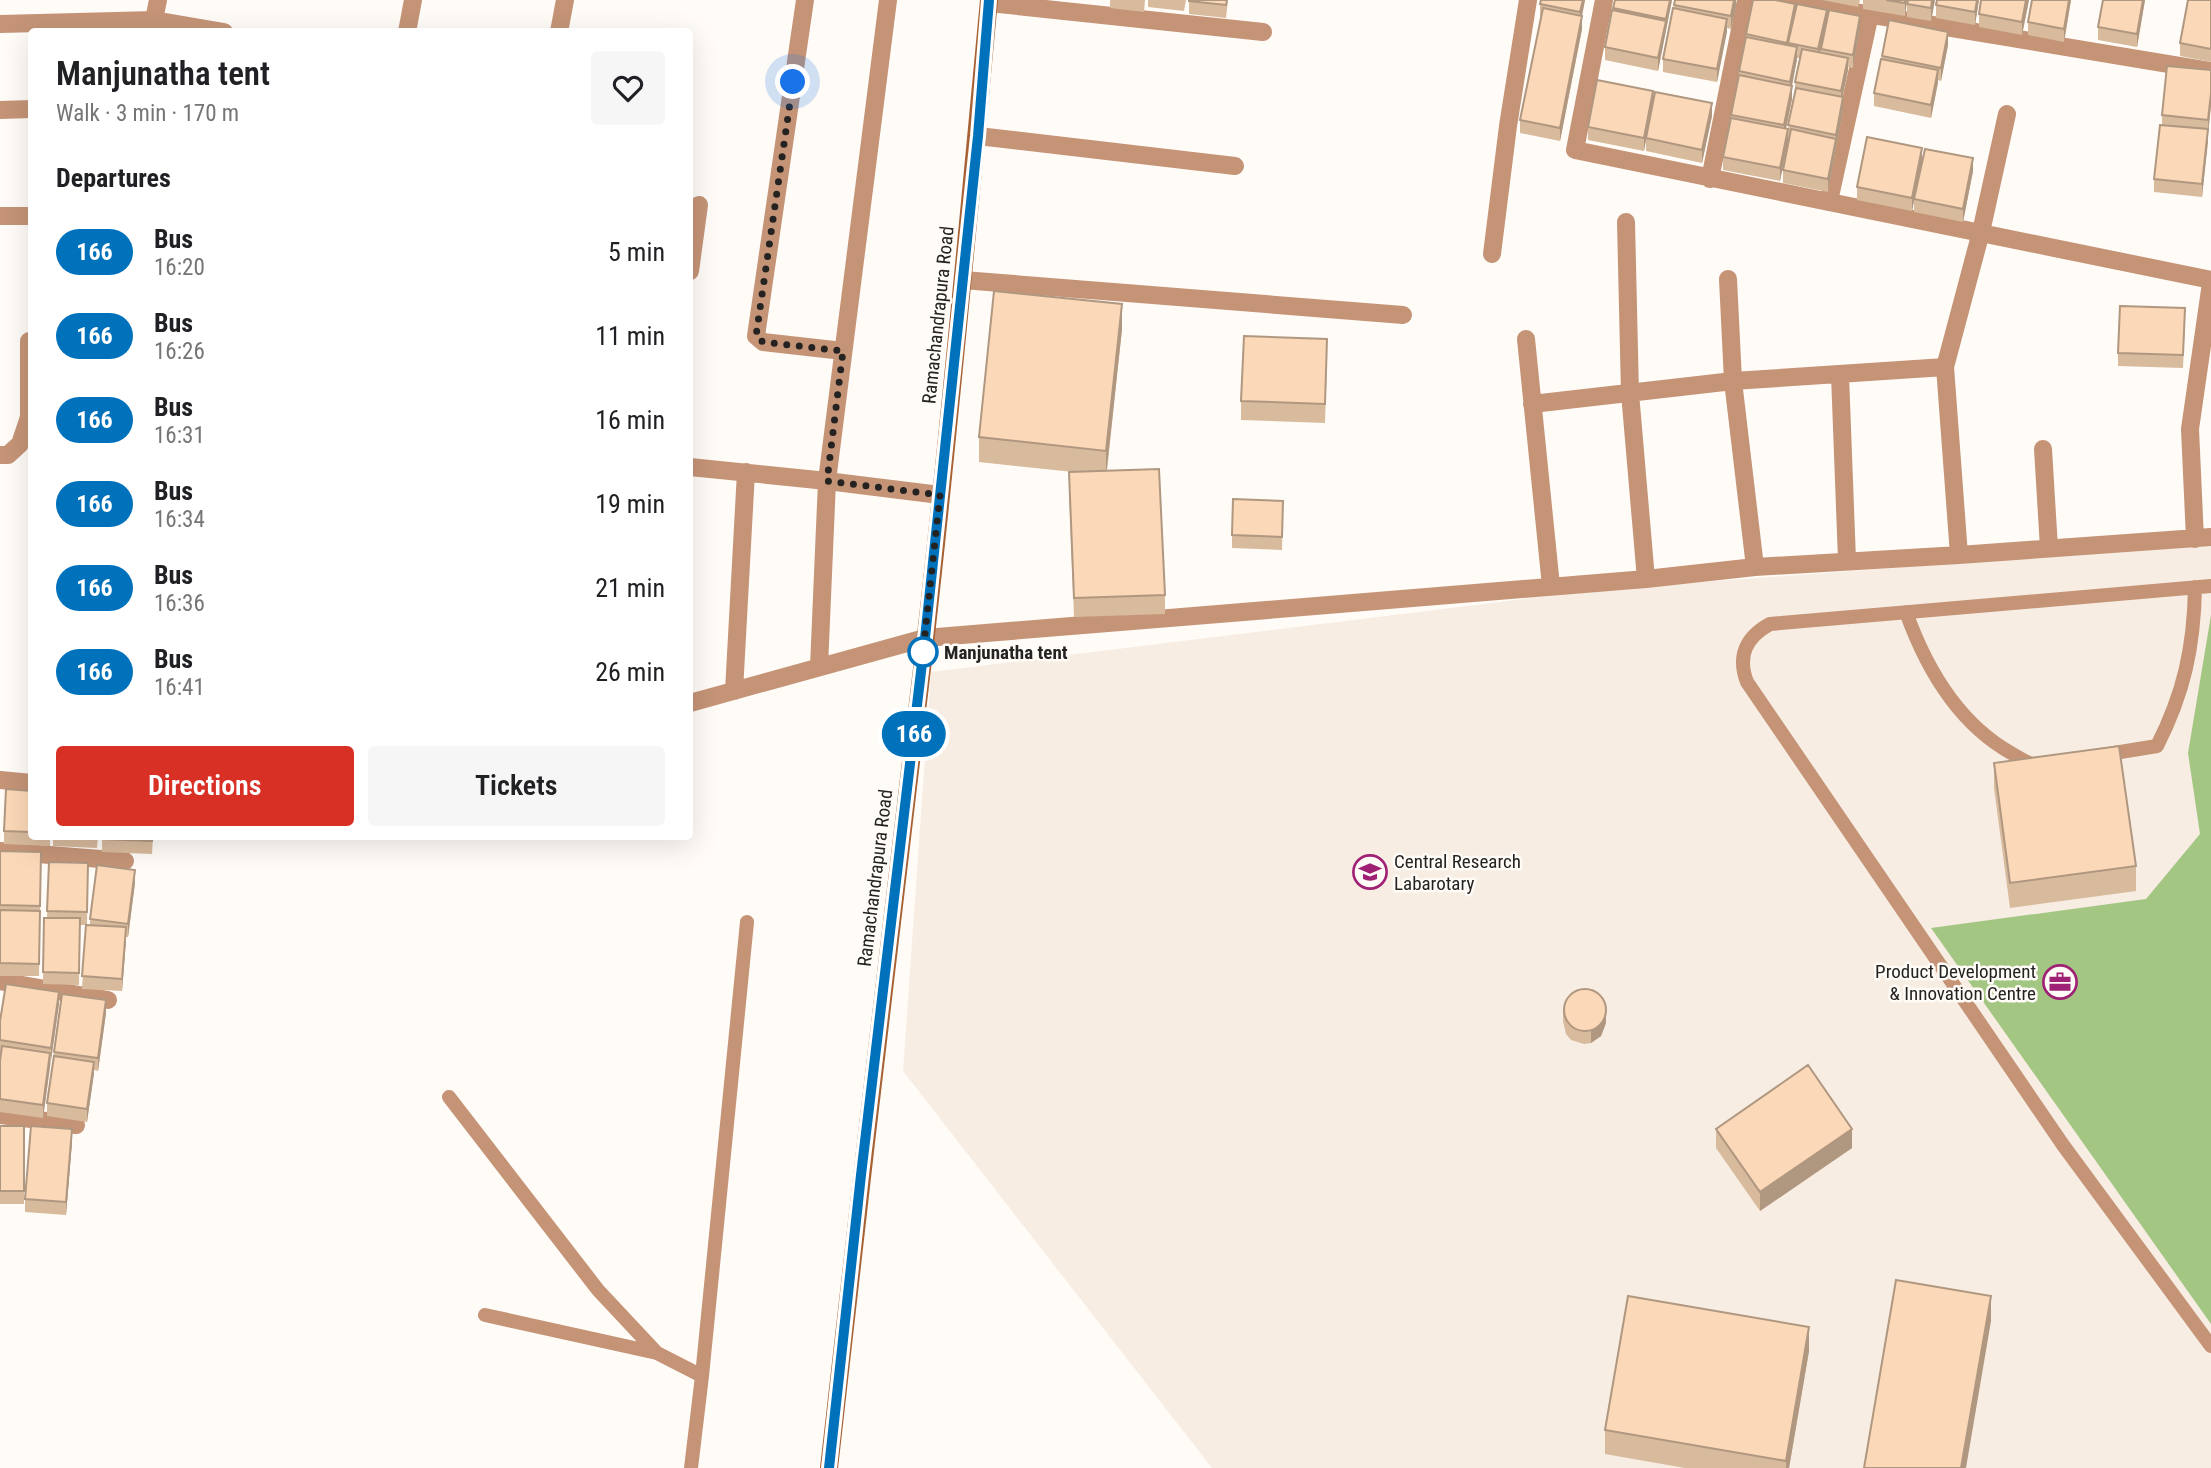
<!DOCTYPE html>
<meta charset="utf-8">
<style>
body{margin:0;font-family:"Roboto Condensed",sans-serif;background:#f6f6f6;color:#202124;height:100vh;display:flex;flex-direction:column;font-size:26px;white-space:nowrap}
*{box-sizing:border-box;margin:0}
p{font-size:23px;color:#757577}
.icon{flex:none;width:38px;height:38px;fill:none;stroke:currentColor;stroke-width:2;stroke-linecap:round;stroke-linejoin:round}
.map{position:relative;flex:1;overflow:hidden}
.drawer{position:absolute;left:28px;top:28px;width:665px;height:812px;display:flex;flex-direction:column;background:#fff;border-radius:7px;box-shadow:0 7px 28px #0002}
.drawer>*{flex:none}
.badge{padding:0 14px;border-radius:23px;font-size:24px;line-height:46px}
.you{position:absolute;width:35px;height:35px;margin:-18px;border:5px solid #fff;border-radius:50%;background:#1a73e8;box-shadow:0 0 0 10px #1a73e833}
.map>.badge{position:absolute;translate:-50% -50%;box-shadow:0 0 0 4px #fff}
h2{padding:0 28px;font-size:26px;line-height:63px}
.round{display:grid;place-items:center;flex:none;width:74px;height:74px;border-radius:7px;background:#f6f6f6}
.headline{display:flex;align-items:center;justify-content:space-between;height:119px;padding:0 28px}
h1{font-size:33px;font-weight:600;line-height:52px}
.cta{display:flex;gap:14px;margin-top:auto;padding:14px 28px}
.cta a{flex:1;height:80px;border-radius:7px;background:#d93025;color:#fff;font-size:28px;font-weight:600;line-height:80px;text-align:center}
.cta a+a{background:#f6f6f6;color:#202124}
ul{padding:0;list-style:none}
li{display:flex;align-items:center;gap:21px;height:84px;padding:0 28px}
li div{flex:1}
li b{display:block;font-size:26px}
li em{font-style:normal}
li .badge{min-width:77px;font-weight:700;text-align:center}
.map>svg:first-child{display:block}
.built{fill:#f7ede3}
.forest{fill:#a3c683}
.lines{fill:none;stroke-linecap:round;stroke-linejoin:round}
.lane{stroke:#c59477;stroke-width:14}
.street{stroke:#c59477;stroke-width:18}
.secondary{stroke:#a66134;stroke-width:18}
.wall{fill:#d8ba9d;fill-rule:evenodd}
.shaded-wall{fill:#b09780}
.building{fill:#fbd8b7;stroke:#b09780;stroke-width:2}
.line-casing{stroke:#fff;stroke-width:16}
.line{stroke:#0072bc;stroke-width:10}
.walk{stroke:#252322;stroke-width:7;stroke-dasharray:0 12.6}
.stop-dot{fill:#fff;stroke:#0072bc;stroke-width:3.5}
.labels{text-anchor:middle;dominant-baseline:central;stroke-width:5;stroke-linejoin:round;paint-order:stroke}
.street-label{font-size:19px;fill:#252322;stroke:#fffbf7}
.stop-label{font-size:19px;font-weight:bold;fill:#252322;stroke:#fffbf7;text-anchor:start}
.poi-label{font-size:19px;fill:#252322;stroke:#fffbf7;text-anchor:start}
</style>
<div class="map">
<svg width="2211" height="1468" viewBox="0 0 2211 1468">
<rect width="100%" height="100%" fill="#fffbf7"/>
<path class="built" d="M2211,545V1468H1212L903,1071L931,672L1606,589Z"/>
<path class="forest" d="M2211,615V1324L1931,928L2146,899L2200,834L2188,753Z"/>
<g class="lines">
<path class="lane" d="M2211,586L1770,624C1746,637 1737,656 1747,682L2063,1145L2211,1346
M1906,612C1926,668 1958,723 2011,753C2020,758 2030,766 2040,765
M2102,755L2157,746C2184,693 2194,647 2195,587
M449,1097L598,1290L657,1353L702,1376
M485,1315L657,1353
M691,1468L702,1376L747,922"/>
<path class="street" d="M805,0L756,336L763,342L843,351
M1604,0L1575,150L2211,280
M1782,0L2211,71
M989,3L1263,32
M154,20L158,0
M0,24L154,20L224,32
M407,32L413,0
M559,32L565,0
M0,110L32,109
M978,136L1235,166
M1710,179L1746,0
M1829,201L1870,14
M0,216H32
M1626,222L1630,393L1646,579
M1492,254L1508,126L1528,0
M690,271L699,205
M1728,279L1733,381L1755,567
M963,280L1403,315
M1526,339L1551,586
M1840,375L1847,560
M1532,404L1733,381L1945,367
M2043,449L2049,548
M0,455H8L20,444L29,417V341
M690,467L827,481L940,495
M2195,539L2190,429L2211,283
M1959,555L1945,367L1981,232L2007,114
M819,667L827,481L888,0
M734,691L746,472
M690,703L925,638L1646,579L1755,567L1959,555L2211,537
M0,780L32,783
M0,851L125,861
M0,981L108,1000
M0,1115L76,1125"/>
<path class="secondary" d="M829,1468C859,1190 894,913 926,635C950,424 969,212 989,0"/>
</g>
<path class="wall" d="M1110,0H1145L1144,12L1110,8Z
M1148,0H1186L1184,11L1148,7Z
M1189,0H1228L1226,18L1189,14Z
M1585,0L1582,16V29L1560,141L1520,133V120L1541,17H1540V4Z
M1615,0H1672L1658,71L1605,60V47Z
M1736,0V7L1731,29L1727,28L1717,82L1663,72V59L1674,5Z
M1822,0H1860L1858,7Z
M1863,0H1907L1905,16L1863,9Z
M1935,0L1931,21L1907,17V4Z
M1979,0L1975,25L1936,18V5Z
M1981,0H2029L2022,35L1979,27V14Z
M2071,0L2064,42L2028,35V22Z
M2145,0L2137,47L2098,40V27Z
M2211,0V62L2180,56V43Z
M1795,13L1827,20L1860,29L1853,68L1848,67L1842,97L1843,110L1828,192L1783,183V170L1789,138H1788L1780,181L1723,170V157L1746,34ZM1797,58H1800L1795,82V93L1788,129H1786L1792,99V86Z
M1948,45L1941,81L1938,80L1931,118L1874,106V93L1882,56Z
M2211,70V105L2202,197L2154,192V179L2162,125V115Z
M1653,104L1712,116L1702,163L1646,151V138L1644,151L1588,140V127Z
M1922,161L1973,171L1963,222L1914,212V201L1912,211L1857,200V187Z
M2185,321L2183,368L2118,366V353Z
M1122,329L1107,471L1165,595V614L1074,617L1069,491V472H1073L979,462V437Z
M1327,358L1325,423L1241,420V401Z
M1283,501L1282,550L1232,548V535Z
M1994,763L2136,866V891L2010,908L1994,788Z
M32,791V836H50V846L4,844V831Z
M53,836H98L97,848L53,846Z
M102,836H153L152,854L102,852Z
M0,851L41,852L39,976H0Z
M49,862L88,863L87,925H90V919L135,883L128,937H126L122,991L82,989L86,925H80L79,985L43,984L44,918H47Z
M62,994L106,1013L98,1071L94,1070L87,1122L47,1116V1103Z
M59,1004L43,1118L0,1112V1060L1,1053H0V1021Z
M1563,1008L1606,1023L1601,1036L1591,1043L1584,1044L1571,1040L1566,1034L1563,1021Z
M0,1126H24V1204H0Z
M1716,1129L1852,1148L1760,1211L1716,1148Z
M72,1142L66,1215L25,1212V1199Z
M1809,1351L1789,1468H1685L1605,1454V1430Z"/>
<path class="shaded-wall" d="M1583,0H1585L1580,25V12Z
M1670,0H1672L1658,71V58Z
M1734,0H1736V7L1731,29V16Z
M1905,0H1907L1905,16Z
M1932,0H1935L1931,21V8Z
M1977,0H1979L1975,25V12Z
M2026,0H2029L2022,35V22Z
M2069,0H2071L2064,42V29Z
M2143,0H2145L2137,47V34Z
M1795,4V17L1787,56V43Z
M1827,10V23L1818,62V49Z
M1582,16V29L1560,141V128Z
M1860,16V29L1853,68V55Z
M1727,19V32L1717,82V69Z
M1948,32V45L1941,81V68Z
M1797,47V60L1790,95V82Z
M1848,58V71L1841,104V91Z
M1938,70V83L1931,118V105Z
M1792,86V99L1784,138V125Z
M1653,91V104L1644,151V138Z
M2211,93V105L2208,133V120Z
M1843,97V110L1828,192V179Z
M1712,103V116L1702,163V150Z
M1788,129V142L1780,181V168Z
M2208,129V142L2202,197V184Z
M1922,148V161L1912,211V198Z
M1973,158V171L1963,222V209Z
M1122,304V329L1106,476V451Z
M135,870V883L128,937V924Z
M126,927V940L122,991V979Z
M59,992V1004L51,1060V1048Z
M106,1000V1013L98,1071V1058Z
M1606,1010V1023L1601,1036L1591,1043V1031Z
M50,1053V1066L43,1118V1105Z
M94,1062V1074L87,1122V1109Z
M72,1129V1142L66,1215V1202Z
M1852,1129V1148L1760,1211V1192Z
M1991,1296V1321L1966,1468H1961Z
M1809,1327V1351L1789,1468H1786V1461Z"/>
<path class="building" d="M1189,0H1227L1226,5L1189,1Z
M1541,0H1583L1580,12L1540,4Z
M1615,0H1670L1666,19L1613,8Z
M1675,0H1734L1731,16L1674,5Z
M1753,0H1775L1795,4L1787,43L1746,34Z
M1886,0H1905V3Z
M1908,0H1932L1931,8L1907,4Z
M1937,0H1977L1975,12L1936,5Z
M1981,0H2026L2022,22L1979,14Z
M2032,0H2069L2064,29L2028,22Z
M2103,0H2143L2137,34L2098,27Z
M2188,0H2211V49L2180,43Z
M1797,4L1827,10L1818,49L1788,43Z
M1543,8L1582,16L1560,128L1520,120Z
M1673,8L1727,19L1717,69L1663,59Z
M1612,10L1666,21L1658,58L1605,47Z
M1829,10L1860,16L1853,55L1821,49Z
M1889,20L1948,32L1941,68L1882,56Z
M1746,37L1797,47L1790,82L1739,71Z
M1802,49L1848,58L1841,91L1795,82Z
M1881,59L1938,70L1931,105L1874,93Z
M2167,66L2211,70V93L2208,120L2162,115Z
M1739,75L1792,86L1784,125L1731,115Z
M1597,80L1653,91L1644,138L1588,127Z
M1796,88L1843,97L1836,135L1788,125Z
M1655,92L1712,103L1702,150L1646,138Z
M1731,118L1788,129L1780,168L1723,157Z
M2160,125L2208,129L2202,184L2154,179Z
M1791,129L1836,139L1828,179L1783,170Z
M1867,137L1922,148L1912,198L1857,187Z
M1925,149L1973,158L1963,209L1914,199Z
M994,291L1122,304L1106,451L979,437Z
M2120,306L2185,308L2183,355L2118,353Z
M1244,336L1327,339L1325,404L1241,401Z
M1159,469L1165,595L1074,598L1069,472Z
M1233,499L1283,501L1282,537L1232,535Z
M2119,746L2136,866L2010,883L1994,763Z
M6,789L32,791V832L4,831Z
M102,836H152V841L102,839Z
M0,851L41,852L40,906L0,905Z
M49,862L88,863L87,912L47,911Z
M97,865L135,870L128,924L90,919Z
M0,910L40,911L39,964L0,963Z
M44,918H80L79,973L43,972Z
M86,925L126,927L122,979L82,976Z
M6,984L59,992L51,1048L0,1040V1021Z
M1564 1010a21 21 0 1 1 42 0a21 21 0 1 1-42 0Z
M62,994L106,1000L98,1058L54,1052Z
M2,1046L50,1053L43,1105L0,1099V1061Z
M54,1056L94,1062L87,1109L47,1103Z
M1808,1065L1852,1129L1760,1192L1716,1129Z
M0,1126H24V1191H0Z
M31,1126L72,1129L66,1202L25,1199Z
M1896,1280L1991,1296L1961,1468H1864Z
M1628,1296L1809,1327L1786,1461L1605,1430Z"/>
<g class="lines">
<g class="line-casing">
<path id="line" d="M829,1468L861,1175L925,638L978,136L989,0"/>
</g>
<use href="#line" class="line"/>
<path class="walk" d="M793,82L756,336L763,342L843,351L827,481L940,495L923,652"/>
</g>
<defs>
<g id="university-ring" transform="scale(1.75)"><circle r="9.5" fill="#fffbf7" stroke="#9f2175" stroke-width="1.5"/><path d="M0-5L7-2L0 1L-7-2ZM-4 1L0 2.5L4 1V4Q0 6-4 4Z" fill="#9f2175"/></g>
<g id="office-ring" transform="scale(1.75)"><circle r="9.5" fill="#fffbf7" stroke="#9f2175" stroke-width="1.5"/><path d="M-6-3h4V-5.5h4V-3h4V5H-6ZM-1-4.5V-3h2v-1.5ZM-6 0V1H6V0Z" fill="#9f2175"/></g>
</defs>
<g fill-rule="evenodd">
<use href="#university-ring" x="1370" y="872"/>
<use href="#office-ring" x="2060" y="982"/>
</g>
<circle class="stop-dot" cx="923" cy="652" r="14"/>
<g class="labels">
<g class="street-label">
<text transform="translate(938 315) rotate(-84)">Ramachandrapura Road</text>
<text transform="translate(875 878) rotate(-83)">Ramachandrapura Road</text>
</g>
<g class="stop-label">
<text x="944" y="652">Manjunatha tent</text>
</g>
<g class="poi-label">
<text x="1394" y="861">Central Research<tspan x="1394" dy="22">Labarotary</tspan></text>
<text x="2036" y="971" text-anchor="end">Product Development<tspan x="2036" dy="22">&amp; Innovation Centre</tspan></text>
</g>
</g>
</svg>
<div class="you" style="left:793px;top:82px"></div>
<b class="badge" style="left:914px;top:734px;background:#0072bc;color:#fff">166</b>
<section class="drawer">
<div class="headline"><div><h1>Manjunatha tent</h1><p>Walk · 3 min · 170 m</p></div><a class="round"><svg class="icon" aria-label="heart" viewBox="0 0 24 24"><path d="M12 20l-8-8c-3-5 5-10 8-4 3-6 11-1 8 4z"/></svg></a></div>
<h2>Departures</h2>
<ul>
<li><span class="badge" style="background:#0072bc;color:#fff">166</span><div><b>Bus</b><p>16:20</p></div><em>5 min</em></li>
<li><span class="badge" style="background:#0072bc;color:#fff">166</span><div><b>Bus</b><p>16:26</p></div><em>11 min</em></li>
<li><span class="badge" style="background:#0072bc;color:#fff">166</span><div><b>Bus</b><p>16:31</p></div><em>16 min</em></li>
<li><span class="badge" style="background:#0072bc;color:#fff">166</span><div><b>Bus</b><p>16:34</p></div><em>19 min</em></li>
<li><span class="badge" style="background:#0072bc;color:#fff">166</span><div><b>Bus</b><p>16:36</p></div><em>21 min</em></li>
<li><span class="badge" style="background:#0072bc;color:#fff">166</span><div><b>Bus</b><p>16:41</p></div><em>26 min</em></li>
</ul>
<div class="cta"><a>Directions</a><a>Tickets</a></div>
</section>
</div>
